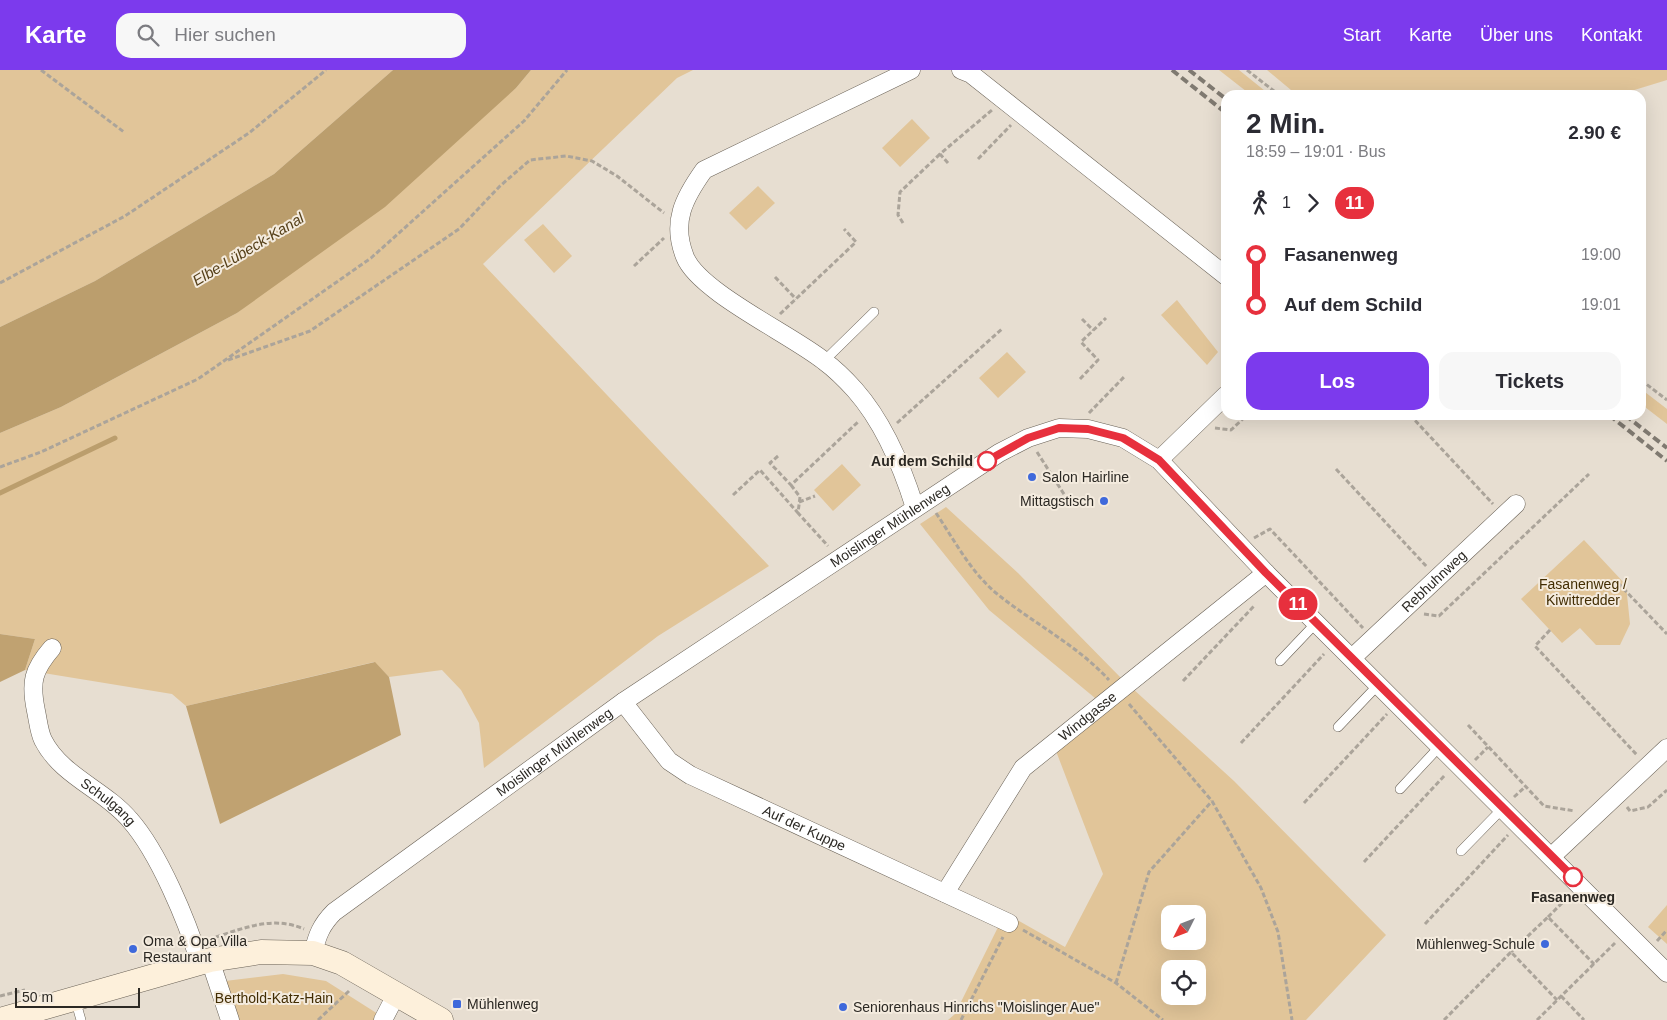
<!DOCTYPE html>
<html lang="de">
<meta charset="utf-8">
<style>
body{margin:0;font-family:Arial,sans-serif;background:#f7f7f7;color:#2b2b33;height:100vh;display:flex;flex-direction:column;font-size:19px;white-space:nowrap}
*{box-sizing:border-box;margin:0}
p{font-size:16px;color:#7c7c81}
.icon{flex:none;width:28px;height:28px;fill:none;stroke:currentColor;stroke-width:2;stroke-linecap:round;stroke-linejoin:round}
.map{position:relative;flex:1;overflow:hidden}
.panel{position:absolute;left:1221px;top:20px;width:425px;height:330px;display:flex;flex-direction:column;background:#fff;border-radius:15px;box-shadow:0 5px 20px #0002}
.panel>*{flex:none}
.badge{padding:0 10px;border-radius:16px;font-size:18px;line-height:32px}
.needle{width:32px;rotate:228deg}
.tools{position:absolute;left:1161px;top:835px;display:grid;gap:10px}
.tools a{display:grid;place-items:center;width:45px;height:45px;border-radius:10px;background:#fff;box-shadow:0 5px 20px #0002;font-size:25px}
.scale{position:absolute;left:15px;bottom:12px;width:125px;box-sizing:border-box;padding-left:5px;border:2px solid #2b2823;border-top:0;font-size:14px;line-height:18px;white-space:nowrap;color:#2b2823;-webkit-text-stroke:4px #f4ebde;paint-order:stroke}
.map>.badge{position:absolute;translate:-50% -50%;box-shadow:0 0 0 2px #fff}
.legs{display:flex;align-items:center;gap:8px;height:55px;padding:0 25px;font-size:16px}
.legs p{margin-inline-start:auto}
.overview{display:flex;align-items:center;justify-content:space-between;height:85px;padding:0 25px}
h1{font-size:28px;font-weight:700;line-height:38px}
.button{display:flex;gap:10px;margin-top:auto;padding:10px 25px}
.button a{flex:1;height:58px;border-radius:15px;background:#7c3aed;color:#fff;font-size:20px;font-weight:700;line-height:58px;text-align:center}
.button a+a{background:#f7f7f7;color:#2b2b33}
ul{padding:0 25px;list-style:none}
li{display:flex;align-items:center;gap:18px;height:50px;font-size:19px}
li i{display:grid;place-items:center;width:8px;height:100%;margin:0 6px;background:currentColor}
li i::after{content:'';width:12px;height:12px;margin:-6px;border:4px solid;border-radius:50%;background:#fff}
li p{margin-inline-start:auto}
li:first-child i{background:linear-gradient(#0000 50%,currentColor 0)}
li:last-child i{background:linear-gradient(currentColor 50%,#0000 0)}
header{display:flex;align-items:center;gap:30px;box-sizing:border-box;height:70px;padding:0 25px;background:#7c3aed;color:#fff}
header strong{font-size:24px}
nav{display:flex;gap:28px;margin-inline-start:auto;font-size:18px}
.search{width:350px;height:45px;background:#f7f7f7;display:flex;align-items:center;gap:12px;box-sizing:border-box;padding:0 18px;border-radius:15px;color:#7c7c81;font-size:19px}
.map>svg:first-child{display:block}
.green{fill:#e1c599;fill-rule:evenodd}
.forest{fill:#c0a271}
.water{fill:#bb9e6d}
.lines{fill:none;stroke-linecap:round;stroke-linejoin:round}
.stream{stroke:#bb9e6d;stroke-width:5}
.service-casing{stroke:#696156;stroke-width:10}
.minor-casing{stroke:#696156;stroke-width:19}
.secondary-casing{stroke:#696156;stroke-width:25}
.path{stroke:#aba49a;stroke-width:3;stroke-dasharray:5 2.5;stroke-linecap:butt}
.service{stroke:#fff;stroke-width:9}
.minor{stroke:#fff;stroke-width:18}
.secondary{stroke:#fdf0db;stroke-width:24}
.rail{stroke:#7f7970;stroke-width:4;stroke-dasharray:8 4;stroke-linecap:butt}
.line-1-casing{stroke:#fff;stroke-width:11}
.line-1{stroke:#e7303d;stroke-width:8}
.stop-1-dot{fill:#fff;stroke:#e7303d;stroke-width:2.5}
.poi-dot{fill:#3f69db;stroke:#f4ebde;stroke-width:2}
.labels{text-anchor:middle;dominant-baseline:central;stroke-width:4;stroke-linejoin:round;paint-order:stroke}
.stop-label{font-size:14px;font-weight:bold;fill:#2b2823;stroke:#f4ebde;text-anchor:end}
.poi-label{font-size:14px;fill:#2b2823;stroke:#f4ebde;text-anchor:start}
.street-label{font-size:14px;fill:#2b2823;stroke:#f4ebde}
.park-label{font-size:14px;fill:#422d03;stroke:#f4ebde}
.water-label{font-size:15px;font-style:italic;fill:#564019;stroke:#f4ebde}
</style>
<header>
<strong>Karte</strong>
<div class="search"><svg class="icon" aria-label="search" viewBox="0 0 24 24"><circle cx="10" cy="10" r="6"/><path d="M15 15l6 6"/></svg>Hier suchen</div>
<nav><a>Start</a><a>Karte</a><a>Über uns</a><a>Kontakt</a></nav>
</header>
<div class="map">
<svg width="1667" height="950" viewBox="0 0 1667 950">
<rect width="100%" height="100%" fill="#e7ded1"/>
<path class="green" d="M0,0H393L274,104L95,211L0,257Z
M531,0H693L677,8L483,194L769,496L658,566L484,698L479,653L461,620L442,600L389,607L374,592L186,636L172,624L25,600L35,569L0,564V363L61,337L237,243L516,18Z
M1219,0H1239L1270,25H1251Z
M1267,0H1667V10L1618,25H1297Z
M912,49L930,68L900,97L882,78Z
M758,116L775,133L746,160L729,143Z
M543,154L572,186L554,203L524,170Z
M1177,230L1218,282L1207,295L1161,245Z
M1007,282L1026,302L998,328L979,308Z
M1641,319L1667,339V354L1641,334Z
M842,394L861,415L833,441L814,420Z
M946,437L1018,503L1121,608L1234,711L1386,865L1306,950H948L955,944L1005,843L1065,877L1103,804L1056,681L1105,641L1095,628L989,540L920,454ZM1170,844H1198V871H1170ZM1170,899H1198V926H1170Z
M1584,470L1626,515L1630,554L1620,575H1596L1580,558L1562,573L1521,529Z
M1667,835V874L1648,857Z
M283,904L326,911L378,944L376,950H236L225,911Z"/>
<path class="forest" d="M0,564L35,569L25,600L0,612Z
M375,592L389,607L401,665L220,754L186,636Z"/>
<path class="water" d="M393,0H531L516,18L385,137L237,243L61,337L0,363V257L95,211L274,104Z"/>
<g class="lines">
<path class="stream" d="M0,423L115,368"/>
<g class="service-casing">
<path id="service" d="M824,291L874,242
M1280,591L1317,552
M1338,657L1379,614
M1400,719L1441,675
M1461,781L1503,738
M75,929L81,950"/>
</g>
<g class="minor-casing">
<g id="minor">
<path d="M911,0L704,100C684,128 671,152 685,187C699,222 792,265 824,291C835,299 846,310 855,320C884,353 902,396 915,438"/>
<path d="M961,0L971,4L1226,206"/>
<path d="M1159,390L1226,325"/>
<path id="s1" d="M52,578C33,600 30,612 36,641C38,650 39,662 43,670C61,706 105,720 130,750C159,783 187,851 200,893"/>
<path id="s2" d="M1353,587L1516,434"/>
<path id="s3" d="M623,632L669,691L690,705L1009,853"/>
<path d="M1552,786L1667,678"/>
<path id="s4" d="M945,823L1023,698L1266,503"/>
<path id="s5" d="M313,883C317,866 321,855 334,842L623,632L999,383L1028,368L1059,358L1088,359L1123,368L1159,390L1266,503L1667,903"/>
<path d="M210,890L230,950"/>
<path d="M383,950L397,923"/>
</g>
</g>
<g class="secondary-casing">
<path id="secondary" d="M0,950L210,890L261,882L313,883L342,893L441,950"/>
</g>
<path class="path" d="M41,0L124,62
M1247,0L1279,25
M978,89L1011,55
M948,93L940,84L992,40
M903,153L898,145L900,122L940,84
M634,196L664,168
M775,207L796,229
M0,213L125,146L249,63L326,0
M780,244L856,172L844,159
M1082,249L1093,260
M228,290L310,261L459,159L500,116L530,90L566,86L592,91L617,106L664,143
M1080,309L1098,290L1081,272L1106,248
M1641,310L1667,330
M1089,343L1125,306
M1410,345L1493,434
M897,353L1003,258
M1215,358L1231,360L1247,345
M1037,382L1069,432
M778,386L770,393L791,415L859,351
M0,397L41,382L198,309L371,188L524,51L567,0
M1336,399L1427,497
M791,415L800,427L798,443L828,476
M733,425L760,400L798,443
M799,432L815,426
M936,443C955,471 970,501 996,523C1033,553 1077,575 1109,610
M1254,468L1270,459L1363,558
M1618,513L1667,564
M1424,544L1439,546L1589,404
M1550,560L1535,576L1637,685
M1183,611L1255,535
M1129,634L1212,731L1261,818L1278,862L1292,950
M1468,655L1544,736L1575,741
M1241,673L1324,584
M1475,690L1488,677
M1514,727L1525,717
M1304,733L1387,644
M1627,737L1630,741L1648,737L1667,720
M1364,792L1445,705
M1548,847L1569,826
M1425,854L1508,765
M1023,860L1116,913L1163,950
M216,867C247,857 274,846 304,859
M1657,871L1667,860
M1511,882L1548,847L1594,894
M1116,913L1149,802L1212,731
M0,926L25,920
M1561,926L1584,950
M318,950L349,921
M961,950L1003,867
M1444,950L1511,882L1557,930
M1537,950L1615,873"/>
<use href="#service" class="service"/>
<use href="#minor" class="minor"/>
<use href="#secondary" class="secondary"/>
<path class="rail" d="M1172,0L1226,43
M1189,0L1226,29
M1609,345L1667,391
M1625,345L1667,378"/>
</g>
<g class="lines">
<g class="line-1-casing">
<path id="line-1" d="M987,391L1028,368L1059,358L1088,359L1123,368L1159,390L1266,503L1573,807"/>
</g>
<use href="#line-1" class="line-1"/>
</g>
<g class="stop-1-dot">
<circle cx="987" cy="391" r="9"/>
<circle cx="1573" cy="807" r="9"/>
</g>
<g class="poi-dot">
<circle cx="1032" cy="407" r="5"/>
<circle cx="1104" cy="431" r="5"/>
<circle cx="1545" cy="874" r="5"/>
<circle cx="133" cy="879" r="5"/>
<rect x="452" y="929" width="10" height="10" rx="2.5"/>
<circle cx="843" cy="937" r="5"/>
</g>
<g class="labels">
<g class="stop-label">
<text x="973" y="391">Auf dem Schild</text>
<text x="1573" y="827" text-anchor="middle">Fasanenweg</text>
</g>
<g class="poi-label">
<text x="1042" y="407">Salon Hairline</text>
<text x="1094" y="431" text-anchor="end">Mittagstisch</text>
<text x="143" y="871">Oma &amp; Opa Villa<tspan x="143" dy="16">Restaurant</tspan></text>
<text x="1535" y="874" text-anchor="end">Mühlenweg-Schule</text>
<text x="467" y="934">Mühlenweg</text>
<text x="853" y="937">Seniorenhaus Hinrichs "Moislinger Aue"</text>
</g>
<g class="street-label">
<text stroke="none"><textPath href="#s5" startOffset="724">Moislinger Mühlenweg</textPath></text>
<text stroke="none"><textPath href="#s2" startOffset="111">Rebhuhnweg</textPath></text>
<text stroke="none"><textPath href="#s4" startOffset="230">Windgasse</textPath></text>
<text stroke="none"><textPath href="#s5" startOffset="319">Moislinger Mühlenweg</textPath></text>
<text stroke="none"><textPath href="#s1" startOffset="189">Schulgang</textPath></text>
<text stroke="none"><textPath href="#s3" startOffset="226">Auf der Kuppe</textPath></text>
</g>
<g class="park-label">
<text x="1583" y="514">Fasanenweg /<tspan x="1583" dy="16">Kiwittredder</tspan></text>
<text x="274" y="928">Berthold-Katz-Hain</text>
</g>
<g class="water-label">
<text transform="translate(248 179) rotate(-31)">Elbe-Lübeck-Kanal</text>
</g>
</g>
</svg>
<div class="tools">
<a><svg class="needle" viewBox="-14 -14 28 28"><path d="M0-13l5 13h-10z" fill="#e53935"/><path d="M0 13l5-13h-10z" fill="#7c7c81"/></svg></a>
<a><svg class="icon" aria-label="locate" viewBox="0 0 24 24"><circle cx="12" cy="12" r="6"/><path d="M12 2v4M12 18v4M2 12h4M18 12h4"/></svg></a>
</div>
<div class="scale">50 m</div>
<b class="badge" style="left:1298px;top:534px;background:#e7303d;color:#fff">11</b>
<section class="panel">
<div class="overview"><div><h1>2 Min.</h1><p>18:59 – 19:01 · Bus</p></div><b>2.90 €</b></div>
<div class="legs"><svg class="icon" aria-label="walk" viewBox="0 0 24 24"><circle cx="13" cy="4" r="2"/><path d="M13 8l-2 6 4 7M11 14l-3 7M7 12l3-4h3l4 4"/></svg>1<svg class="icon" aria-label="forward" viewBox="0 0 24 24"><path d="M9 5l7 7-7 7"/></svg><b class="badge" style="background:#e7303d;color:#fff">11</b></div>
<ul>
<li><i style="color:#e7303d"></i><b>Fasanenweg</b><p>19:00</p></li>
<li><i style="color:#e7303d"></i><b>Auf dem Schild</b><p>19:01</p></li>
</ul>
<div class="button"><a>Los</a><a>Tickets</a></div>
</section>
</div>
